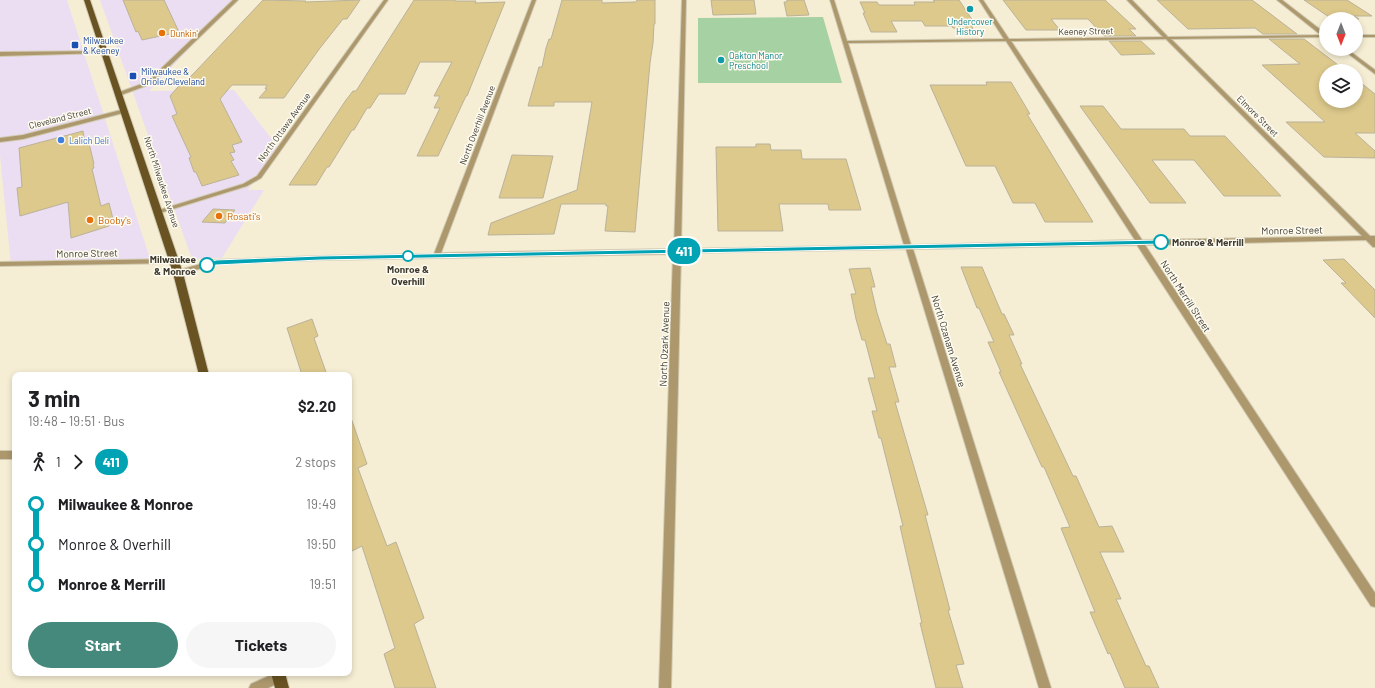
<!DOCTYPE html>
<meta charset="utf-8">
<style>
body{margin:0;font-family:Barlow,sans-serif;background:#f6f6f6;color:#202124;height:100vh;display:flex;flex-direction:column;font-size:15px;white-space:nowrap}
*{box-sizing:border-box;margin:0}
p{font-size:13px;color:#757577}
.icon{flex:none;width:22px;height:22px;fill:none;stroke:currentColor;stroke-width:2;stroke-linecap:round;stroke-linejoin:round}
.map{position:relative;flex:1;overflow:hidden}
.drawer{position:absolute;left:12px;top:372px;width:340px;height:304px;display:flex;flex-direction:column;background:#fff;border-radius:8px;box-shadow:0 2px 6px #0003}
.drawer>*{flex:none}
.badge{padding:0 8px;border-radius:13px;font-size:14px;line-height:26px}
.needle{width:26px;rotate:180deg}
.buttons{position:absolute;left:1319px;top:12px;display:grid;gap:8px}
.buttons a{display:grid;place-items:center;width:44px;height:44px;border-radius:50%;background:#fff;box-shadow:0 2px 6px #0003;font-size:20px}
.map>.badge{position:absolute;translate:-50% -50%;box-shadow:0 0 0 2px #fff}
.legs{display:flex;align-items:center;gap:6px;height:44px;padding:0 16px;font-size:13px}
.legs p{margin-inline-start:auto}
.overview{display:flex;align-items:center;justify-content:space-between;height:68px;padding:0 16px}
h1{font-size:22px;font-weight:700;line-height:30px}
.action{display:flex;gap:8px;margin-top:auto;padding:8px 16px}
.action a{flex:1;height:46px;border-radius:24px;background:#45897c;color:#fff;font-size:16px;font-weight:700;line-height:46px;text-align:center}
.action a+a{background:#f6f6f6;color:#202124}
ul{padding:0 16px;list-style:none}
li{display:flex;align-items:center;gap:14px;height:40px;font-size:15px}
li i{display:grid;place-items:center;width:6px;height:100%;margin:0 5px;background:currentColor}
li i::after{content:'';width:10px;height:10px;margin:-5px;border:3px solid;border-radius:50%;background:#fff}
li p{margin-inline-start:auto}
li:first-child i{background:linear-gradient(#0000 50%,currentColor 0)}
li:last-child i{background:linear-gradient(currentColor 50%,#0000 0)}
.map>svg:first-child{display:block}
.commercial{fill:#ebdef2}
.green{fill:#a6d1a3}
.building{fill:#ddc98c;stroke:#bab299}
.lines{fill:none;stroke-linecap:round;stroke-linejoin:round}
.street-casing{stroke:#d1cab3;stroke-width:2}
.primary-casing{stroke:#d1cab3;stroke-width:2}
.street{fill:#ac986c;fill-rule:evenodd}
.primary{fill:#695322;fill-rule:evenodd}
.line-1{fill:#00a3b4;stroke:#fff}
.culture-dot{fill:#0f9aa8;stroke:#fefbf1;stroke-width:1.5}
.food-dot{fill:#e8710a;stroke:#fefbf1;stroke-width:1.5}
.transit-dot{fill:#1a4fb4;stroke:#fefbf1;stroke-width:1.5}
.shop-dot{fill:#3f7fe0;stroke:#fefbf1;stroke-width:1.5}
.stop-1-dot{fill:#fff;stroke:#00a3b4;stroke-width:2}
.labels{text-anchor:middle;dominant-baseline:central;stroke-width:3;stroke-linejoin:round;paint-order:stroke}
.far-culture-label{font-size:9px;fill:#0d838f;stroke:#fefbf1}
.far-street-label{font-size:9px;fill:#3e3a30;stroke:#fefbf1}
.far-food-label{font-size:9px;fill:#c56008;stroke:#fefbf1;text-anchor:start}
.far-transit-label{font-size:9px;fill:#164399;stroke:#fefbf1;text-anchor:start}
.far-shop-label{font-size:9px;fill:#366cbe;stroke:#fefbf1;text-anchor:start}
.food-label{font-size:10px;fill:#c56008;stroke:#fefbf1;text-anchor:start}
.street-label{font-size:10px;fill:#3e3a30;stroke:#fefbf1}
.stop-label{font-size:10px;font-weight:bold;fill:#3e3a30;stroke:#fefbf1;text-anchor:start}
</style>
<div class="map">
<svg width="1375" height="688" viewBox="0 0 1375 688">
<rect width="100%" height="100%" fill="#f6eed4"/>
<path class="commercial" d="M0,0H67L151,262L11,266L0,156Z
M100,0H235L149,91L234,90L278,147L248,190H264L222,258L192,259Z"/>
<path class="green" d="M823,17L842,83H698V18Z"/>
<path class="building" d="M123,0H164L179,32L142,40L138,31L136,32Z
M263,0L306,1L305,2L360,0L347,19H343L320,48L284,98H259L267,89H265L267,85H232L220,99L242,142L232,145L235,152L230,153L234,160L231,161L239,175L202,186L196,172H194L189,158L191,157L172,116L177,114L170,96L184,80H187L196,71Z
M414,0H455V1H476L475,3L505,2L467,96H466L438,156H417L440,108H434L440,96H434L452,62H420L405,94H379L370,108H367L354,130H352L329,167H327L316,185H289L346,100L353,91H356Z
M562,0H602V3L636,2L637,0H655V24H654L653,43L650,63L635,232L605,231L608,206H606V204H561L554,234L488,235L491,223L577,190L592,102H554V106H528L539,67H542L546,48L549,39H551Z
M711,0H754L756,14L713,15Z
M787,0H804L809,15L787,16L784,2H787Z
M933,0H959L975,24H971L973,29L953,28L952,26H925L922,21H891L897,32H871L863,13H865L860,2H877L879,5H915L914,2H935Z
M1003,0H1105L1136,29H1129L1136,36H1104L1088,19H1051L1060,30H1026Z
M1157,0H1252L1297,34H1263L1255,28L1188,29Z
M1304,0H1347L1372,16H1354L1359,19H1332Z
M1269,39H1304L1346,71H1326V101H1356V79L1375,94V133H1355L1375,151V158L1324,157L1286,122H1325L1262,65L1300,64Z
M1109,41H1141L1155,54L1121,55Z
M986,82H1011L1030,114H1027L1093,222H1045L1035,203H1013L995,166H966L930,85H987Z
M1080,106H1103L1121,129H1184L1190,136H1225L1281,196H1224L1194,160H1152L1186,203H1150Z
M83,131L85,144L89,143L94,164H93L94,168L92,169L101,206L109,203L113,219L107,221L109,226L71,238L68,202L20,216L17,188L22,187L19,148Z
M756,144H770L771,150H801L802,159H846L861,210H829L828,204H779L783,231H718L716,147H756Z
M512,155L553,156L543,198H499Z
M213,209L235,210L225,223L202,222Z
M1344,259L1375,290V318L1341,283H1346L1323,260Z
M961,267H982L1002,314H1004L1014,335H1009L1022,364H1020L1073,476H1076L1099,527L1112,526L1124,552H1100L1121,599H1116L1146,666H1149L1159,688H1125L1110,653L1108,654L1090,612H1095L1061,528L1070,527L1044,467H1042L999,372H1001L988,342H994L979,308H977Z
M870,268L875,287H871L877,313L887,344H890L896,367H889L899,402H895L928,515H925L950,610H948L964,664L956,665L963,688H936L920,623H922L900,526H903L881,438H879L872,411H877L868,378H875L865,340H862L856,319L851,294H856L849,269Z
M312,319L318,336L314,338L327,375H302L287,328Z
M351,418L367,464L358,468L373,509L387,546L396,542L424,618L414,624L436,688H395L384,654L395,648L362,546L352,551L349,541V419Z"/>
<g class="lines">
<g class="street-casing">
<path id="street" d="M233,0H238L151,84L121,95H117V93L147,82Z
M384,0H388L261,178L247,186L160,213H156V211L243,184L257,176Z
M532,0H536L441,253L674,249L682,0H686L681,249L904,245L830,0H834L847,41L1004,39L979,0H983L1009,39L1163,37L1127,0H1132L1168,37L1321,35L1277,0H1282L1326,34V37L1171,39L1370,236H1375V247H1373L1366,240L1145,245L1375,593V607L1371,606L1137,245L913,249L1051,688H1039L906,249L681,253L671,688H659L673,254L320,260L216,264L178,275L174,273L175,271L216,260L320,256L434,254ZM1166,39L1362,236L1142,240L1011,41ZM1006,41L1135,240L911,245L848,43Z
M1356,35H1375V37H1356Z
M1342,49H1347L1375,70V74Z
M107,51V52L105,53L0,56V52Z
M125,109L128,111L127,112L23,139L0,142V138L23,135Z
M174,259H177L178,261L177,263L0,266V262Z
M0,451H15V459H0Z
M275,673H283L285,677L283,681L268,688H249L251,684Z"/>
</g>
<g class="primary-casing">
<path id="primary" d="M84,0H90L183,273L209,375H199L173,273Z
M271,673H285L289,688H275Z"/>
</g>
<use href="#street" class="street"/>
<use href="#primary" class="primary"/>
</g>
<path class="line-1" d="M1161,240L1165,242L1164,244L320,260L216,265L207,267L203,265L216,260L320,256Z"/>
<g class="culture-dot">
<circle cx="970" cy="9" r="4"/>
<circle cx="721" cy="60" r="4"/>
</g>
<g class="food-dot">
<circle cx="162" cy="33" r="4"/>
<circle cx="219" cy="216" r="4"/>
<circle cx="90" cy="220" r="4"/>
</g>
<g class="transit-dot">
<rect x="71" y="41" width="8" height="8" rx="2"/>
<rect x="129" y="72" width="8" height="8" rx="2"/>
</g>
<circle class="shop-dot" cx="61" cy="140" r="4"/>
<g class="stop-1-dot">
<circle cx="1161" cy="242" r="7"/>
<circle cx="408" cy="256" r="5"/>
<circle cx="207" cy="265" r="7"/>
</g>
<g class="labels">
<g class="far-culture-label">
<text x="970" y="21">Undercover<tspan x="970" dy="10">History</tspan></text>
<text x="729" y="55" text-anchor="start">Oakton Manor<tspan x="729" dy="10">Preschool</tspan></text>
</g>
<g class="far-street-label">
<text transform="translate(1086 31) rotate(-1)">Keeney Street</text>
<text transform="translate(1258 116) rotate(45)">Elmore Street</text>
<text transform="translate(60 118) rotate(-14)">Cleveland Street</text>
<text transform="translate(477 125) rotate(-69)">North Overhill Avenue</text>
<text transform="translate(284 127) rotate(-54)">North Ottawa Avenue</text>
<text transform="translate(162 182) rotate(72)">North Milwaukee Avenue</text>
</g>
<g class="far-food-label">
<text x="170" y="33">Dunkin'</text>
</g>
<g class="far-transit-label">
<text x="83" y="40">Milwaukee<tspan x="83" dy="10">&amp; Keeney</tspan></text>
<text x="141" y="71">Milwaukee &amp;<tspan x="141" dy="10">Oriole/Cleveland</tspan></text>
</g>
<g class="far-shop-label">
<text x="69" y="140">Lalich Deli</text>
</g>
<g class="food-label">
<text x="227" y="216">Rosati's</text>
<text x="98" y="220">Booby's</text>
</g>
<g class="street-label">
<text transform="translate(1292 230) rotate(-1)">Monroe Street</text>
<text transform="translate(87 253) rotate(-1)">Monroe Street</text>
<text transform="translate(1186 296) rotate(57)">North Merrill Street</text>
<text transform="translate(949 341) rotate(73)">North Ozanam Avenue</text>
<text transform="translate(664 344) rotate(-88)">North Ozark Avenue</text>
</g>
<g class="stop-label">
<text x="1172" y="242">Monroe &amp; Merrill</text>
<text x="196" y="259" text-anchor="end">Milwaukee<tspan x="196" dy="12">&amp; Monroe</tspan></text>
<text x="408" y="269" text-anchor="middle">Monroe &amp;<tspan x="408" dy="12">Overhill</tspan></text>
</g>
</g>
</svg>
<div class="buttons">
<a><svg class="needle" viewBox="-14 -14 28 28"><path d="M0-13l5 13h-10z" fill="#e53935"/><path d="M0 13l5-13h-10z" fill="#757577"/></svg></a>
<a><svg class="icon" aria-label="layers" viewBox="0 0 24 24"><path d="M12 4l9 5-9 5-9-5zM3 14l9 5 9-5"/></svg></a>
</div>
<b class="badge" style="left:684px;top:251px;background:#00a3b4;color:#fff">411</b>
<section class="drawer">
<div class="overview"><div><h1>3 min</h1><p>19:48 – 19:51 · Bus</p></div><b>$2.20</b></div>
<div class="legs"><svg class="icon" aria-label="walk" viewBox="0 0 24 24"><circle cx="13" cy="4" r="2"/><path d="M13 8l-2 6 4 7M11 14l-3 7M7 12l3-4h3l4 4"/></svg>1<svg class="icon" aria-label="forward" viewBox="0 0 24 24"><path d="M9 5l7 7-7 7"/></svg><b class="badge" style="background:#00a3b4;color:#fff">411</b><p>2 stops</p></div>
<ul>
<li><i style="color:#00a3b4"></i><b>Milwaukee &amp; Monroe</b><p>19:49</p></li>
<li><i style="color:#00a3b4"></i><span>Monroe &amp; Overhill</span><p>19:50</p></li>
<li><i style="color:#00a3b4"></i><b>Monroe &amp; Merrill</b><p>19:51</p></li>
</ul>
<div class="action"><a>Start</a><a>Tickets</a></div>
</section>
</div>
